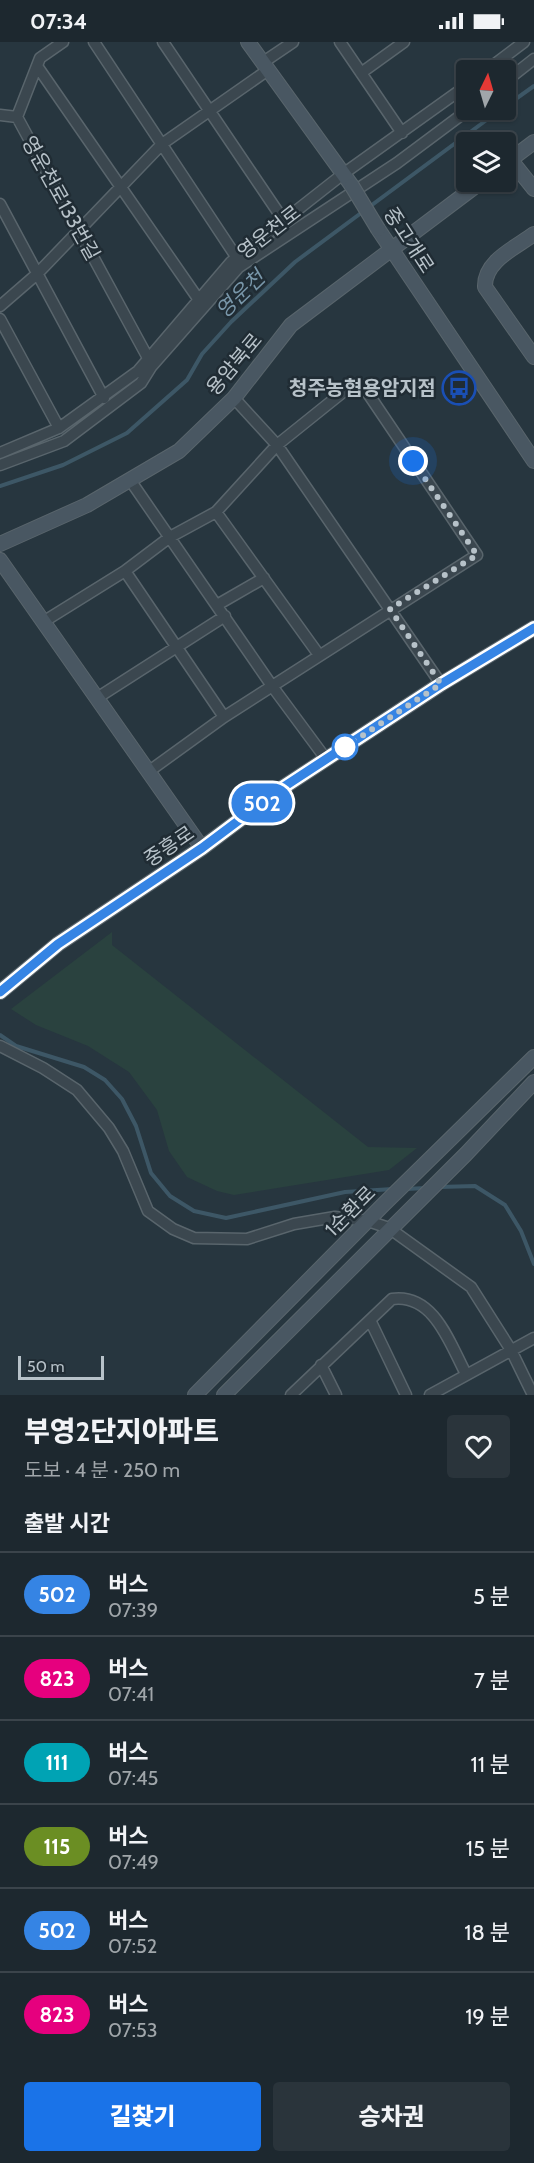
<!DOCTYPE html>
<html lang="ko">
<meta charset="utf-8">
<style>
body{margin:0;font-family:Cabin,"Noto Sans KR",sans-serif;background:#2a343b;color:#f1f3f6;height:100vh;display:flex;flex-direction:column;font-size:22px;white-space:nowrap}
*{box-sizing:border-box;margin:0}
p{font-size:20px;color:#a0a6aa}
.icon{flex:none;width:33px;height:33px;fill:none;stroke:currentColor;stroke-width:2;stroke-linecap:round;stroke-linejoin:round}
.map{position:relative;height:1353px;overflow:hidden}
.panel{display:flex;flex-direction:column;background:#1d282f;flex:1}
.panel>*{flex:none}
.badge{padding:0 12px;border-radius:20px;font-size:21px;line-height:39px}
.needle{width:39px;rotate:5deg}
.fabs{position:absolute;left:456px;top:18px;display:grid;gap:12px}
.fabs a{display:grid;place-items:center;width:60px;height:60px;border-radius:6px;background:#1d282f;box-shadow:0 2px 4px #0004,0 0 0 2px #3b444b;font-size:30px}
.scale{position:absolute;left:18px;bottom:15px;width:86px;box-sizing:border-box;padding-left:6px;border:3px solid #b7c2c9;border-top:0;font-size:16px;line-height:21px;white-space:nowrap;color:#b7c2c9;-webkit-text-stroke:4px #202c34;paint-order:stroke}
.you{position:absolute;width:30px;height:30px;margin:-15px;border:4px solid #fff;border-radius:50%;background:#1a73e8;box-shadow:0 0 0 9px #1a73e833}
.map>.badge{position:absolute;translate:-50% -50%;box-shadow:0 0 0 3px #fff}
h2{padding:0 24px;font-size:22px;line-height:54px}
.round{display:grid;place-items:center;flex:none;width:63px;height:63px;border-radius:6px;background:#2a343b}
.head{display:flex;align-items:center;justify-content:space-between;height:102px;padding:0 24px}
h1{font-size:28px;font-weight:800;line-height:45px}
.primary-button{display:flex;gap:12px;margin-top:auto;padding:12px 24px}
.primary-button a{flex:1;height:69px;border-radius:6px;background:#1a73e8;color:#fff;font-size:24px;font-weight:800;line-height:69px;text-align:center}
.primary-button a+a{background:#2a343b;color:#f1f3f6}
ul{padding:0;list-style:none}
li{display:flex;align-items:center;gap:18px;height:84px;padding:0 24px;border-top:2px solid #3b444b}
li div{flex:1}
li b{display:block;font-size:22px}
li em{font-style:normal}
li .badge{min-width:66px;font-weight:700;text-align:center}
.status{display:flex;justify-content:space-between;align-items:center;height:42px;padding:0 30px;background:#1d282f;direction:ltr}
.status svg{height:16px;fill:currentColor}
.map>svg:first-child{display:block}
.green{fill:#2a423f}
.lines{fill:none;stroke-linecap:round;stroke-linejoin:round}
.stream{stroke:#3d5766;stroke-width:4}
.street-casing{stroke:#59656c;stroke-width:13}
.secondary-casing{stroke:#59656c;stroke-width:16}
.street{stroke:#3b474f;stroke-width:10}
.secondary{stroke:#495762;stroke-width:14}
.secondary-bridge-casing{stroke:#59656c;stroke-width:16;stroke-linecap:butt}
.secondary-bridge{stroke:#495762;stroke-width:14}
.line-casing{stroke:#fff;stroke-width:14}
.line{stroke:#3584e4;stroke-width:9}
.walk{stroke:#b7c2c9;stroke-width:6;stroke-dasharray:0 10.8}
.stop-dot{fill:#fff;stroke:#3584e4;stroke-width:3}
.labels{text-anchor:middle;dominant-baseline:central;stroke-width:5;stroke-linejoin:round;paint-order:stroke}
.street-label{font-size:20px;fill:#b7c2c9;stroke:#202c34}
.poi-label{font-size:20px;font-weight:bold;fill:#b7c2c9;stroke:#202c34;text-anchor:end}
.water-label{font-size:21px;font-style:italic;fill:#7997aa;stroke:#202c34}
</style>
<div class="status"><b>07:34</b><svg viewBox="0 0 49 12"><path d="M0 12V9h3v3zM5 12V6h3v6zM10 12V3h3v9zM15 12V0h3v12zM26 1h20v11H26zM47 4h2v5h-2z"/></svg></div>
<div class="map">
<svg width="534" height="1353" viewBox="0 0 534 1353">
<rect width="100%" height="100%" fill="#27363f"/>
<path class="green" d="M112,890V903L368,1105L417,1106L389,1128L234,1153L217,1149L187,1135L169,1109L157,1068L129,1030L88,1004L36,983L11,967Z"/>
<g class="lines">
<path class="stream" d="M506,64L534,44
M0,444L63,423L127,391L187,338L202,312L231,280L295,220L500,68
M0,993L16,1004L84,1025L105,1038L122,1057L136,1084L151,1131L170,1154L194,1169L226,1176L345,1150L393,1147
M439,1145L475,1144L505,1163L521,1189L534,1222
M406,1147L426,1146"/>
<g class="street-casing">
<path id="street" d="M63,0L40,16L17,75L148,316
M94,0L237,216
M163,0L284,179
M340,0L402,91
M262,21L293,0
M37,24L199,258
M487,28L524,0
M361,31L404,0
M506,39L534,17
M0,73L17,75
M0,162L104,356
M0,264L37,232L162,102L268,28
M0,277L59,386
M234,356L277,403L441,642
M0,411L59,386L138,329L231,220L343,132L466,44
M0,423L64,399L141,341L151,325L239,225L397,121L468,68
M130,438L272,644L326,717
M216,470L319,613
M125,529L224,675
M217,563L264,536
M43,580L125,529L170,495L216,470L277,403L348,346L363,344L477,513L224,675L148,730
M97,656L225,574
M0,1004L43,1026L77,1048L109,1086L123,1109L148,1169L173,1187L194,1196L247,1197L294,1182L335,1175L368,1179L389,1186L471,1245L511,1308L533,1353
M370,1278L406,1353
M321,1323L336,1353
M291,1353L392,1257C434,1251 450,1302 466,1332
M430,1353L534,1296"/>
</g>
<g class="secondary-casing">
<path id="secondary" d="M248,0L352,144
M510,117L534,147
M506,121L534,100
M378,187L534,419
M534,192C515,206 484,219 485,245L534,315
M0,502L87,463L179,409L234,356L291,283L481,140
M0,518L202,806
M0,950L58,902L202,806L282,746L441,642L534,586
M195,1353L384,1162L534,1015
M224,1353L466,1112L534,1040"/>
</g>
<use href="#street" class="street"/>
<use href="#secondary" class="secondary"/>
<g class="secondary-bridge-casing">
<path id="secondary-bridge" d="M352,144L378,187"/>
</g>
<use href="#secondary-bridge" class="secondary-bridge"/>
</g>
<g class="lines">
<g class="line-casing">
<path id="line" d="M0,950L58,902L202,806L282,746L441,642L534,586"/>
</g>
<use href="#line" class="line"/>
<path class="walk" d="M345,705L441,642L390,567L477,513L413,419"/>
</g>
<defs>
<g id="bus-ring" transform="scale(1.725)"><circle r="9.5" fill="#202c34" stroke="#1a4fb4" stroke-width="1.5"/><path d="M-5-6H5V4H4V6H2V4H-2V6H-4V4H-5ZM-3.5-4V0h7V-4ZM-3.5 1.2v1.5H-2V1.2ZM2 1.2v1.5H3.5V1.2Z" fill="#1a4fb4"/></g>
</defs>
<g fill-rule="evenodd">
<use href="#bus-ring" x="459" y="346"/>
</g>
<circle class="stop-dot" cx="345" cy="705" r="12"/>
<g class="labels">
<g class="street-label">
<text transform="translate(61 156) rotate(61)">영운천로133번길</text>
<text transform="translate(269 190) rotate(-38)">영운천로</text>
<text transform="translate(409 198) rotate(57)">중고개로</text>
<text transform="translate(234 322) rotate(-50)">용암북로</text>
<text transform="translate(169 804) rotate(-34)">중흥로</text>
<text transform="translate(350 1169) rotate(-45)">1순환로</text>
</g>
<g class="poi-label">
<text x="436" y="346">청주농협용암지점</text>
</g>
<g class="water-label">
<text transform="translate(240 252) rotate(-44)">영운천</text>
</g>
</g>
</svg>
<div class="fabs">
<a><svg class="needle" viewBox="-14 -14 28 28"><path d="M0-13l5 13h-10z" fill="#e53935"/><path d="M0 13l5-13h-10z" fill="#a0a6aa"/></svg></a>
<a><svg class="icon" aria-label="layers" viewBox="0 0 24 24"><path d="M12 4l9 5-9 5-9-5zM3 14l9 5 9-5"/></svg></a>
</div>
<div class="scale">50 m</div>
<div class="you" style="left:413px;top:419px"></div>
<b class="badge" style="left:262px;top:761px;background:#3584e4;color:#fff">502</b>
</div>
<section class="panel">
<div class="head"><div><h1>부영2단지아파트</h1><p>도보 · 4 분 · 250 m</p></div><a class="round"><svg class="icon" aria-label="heart" viewBox="0 0 24 24"><path d="M12 20l-8-8c-3-5 5-10 8-4 3-6 11-1 8 4z"/></svg></a></div>
<h2>출발 시간</h2>
<ul>
<li><span class="badge" style="background:#3584e4;color:#fff">502</span><div><b>버스</b><p>07:39</p></div><em>5 분</em></li>
<li><span class="badge" style="background:#e6007e;color:#fff">823</span><div><b>버스</b><p>07:41</p></div><em>7 분</em></li>
<li><span class="badge" style="background:#00a3b4;color:#fff">111</span><div><b>버스</b><p>07:45</p></div><em>11 분</em></li>
<li><span class="badge" style="background:#6b8e23;color:#fff">115</span><div><b>버스</b><p>07:49</p></div><em>15 분</em></li>
<li><span class="badge" style="background:#3584e4;color:#fff">502</span><div><b>버스</b><p>07:52</p></div><em>18 분</em></li>
<li><span class="badge" style="background:#e6007e;color:#fff">823</span><div><b>버스</b><p>07:53</p></div><em>19 분</em></li>
</ul>
<div class="primary-button"><a>길찾기</a><a>승차권</a></div>
</section>
